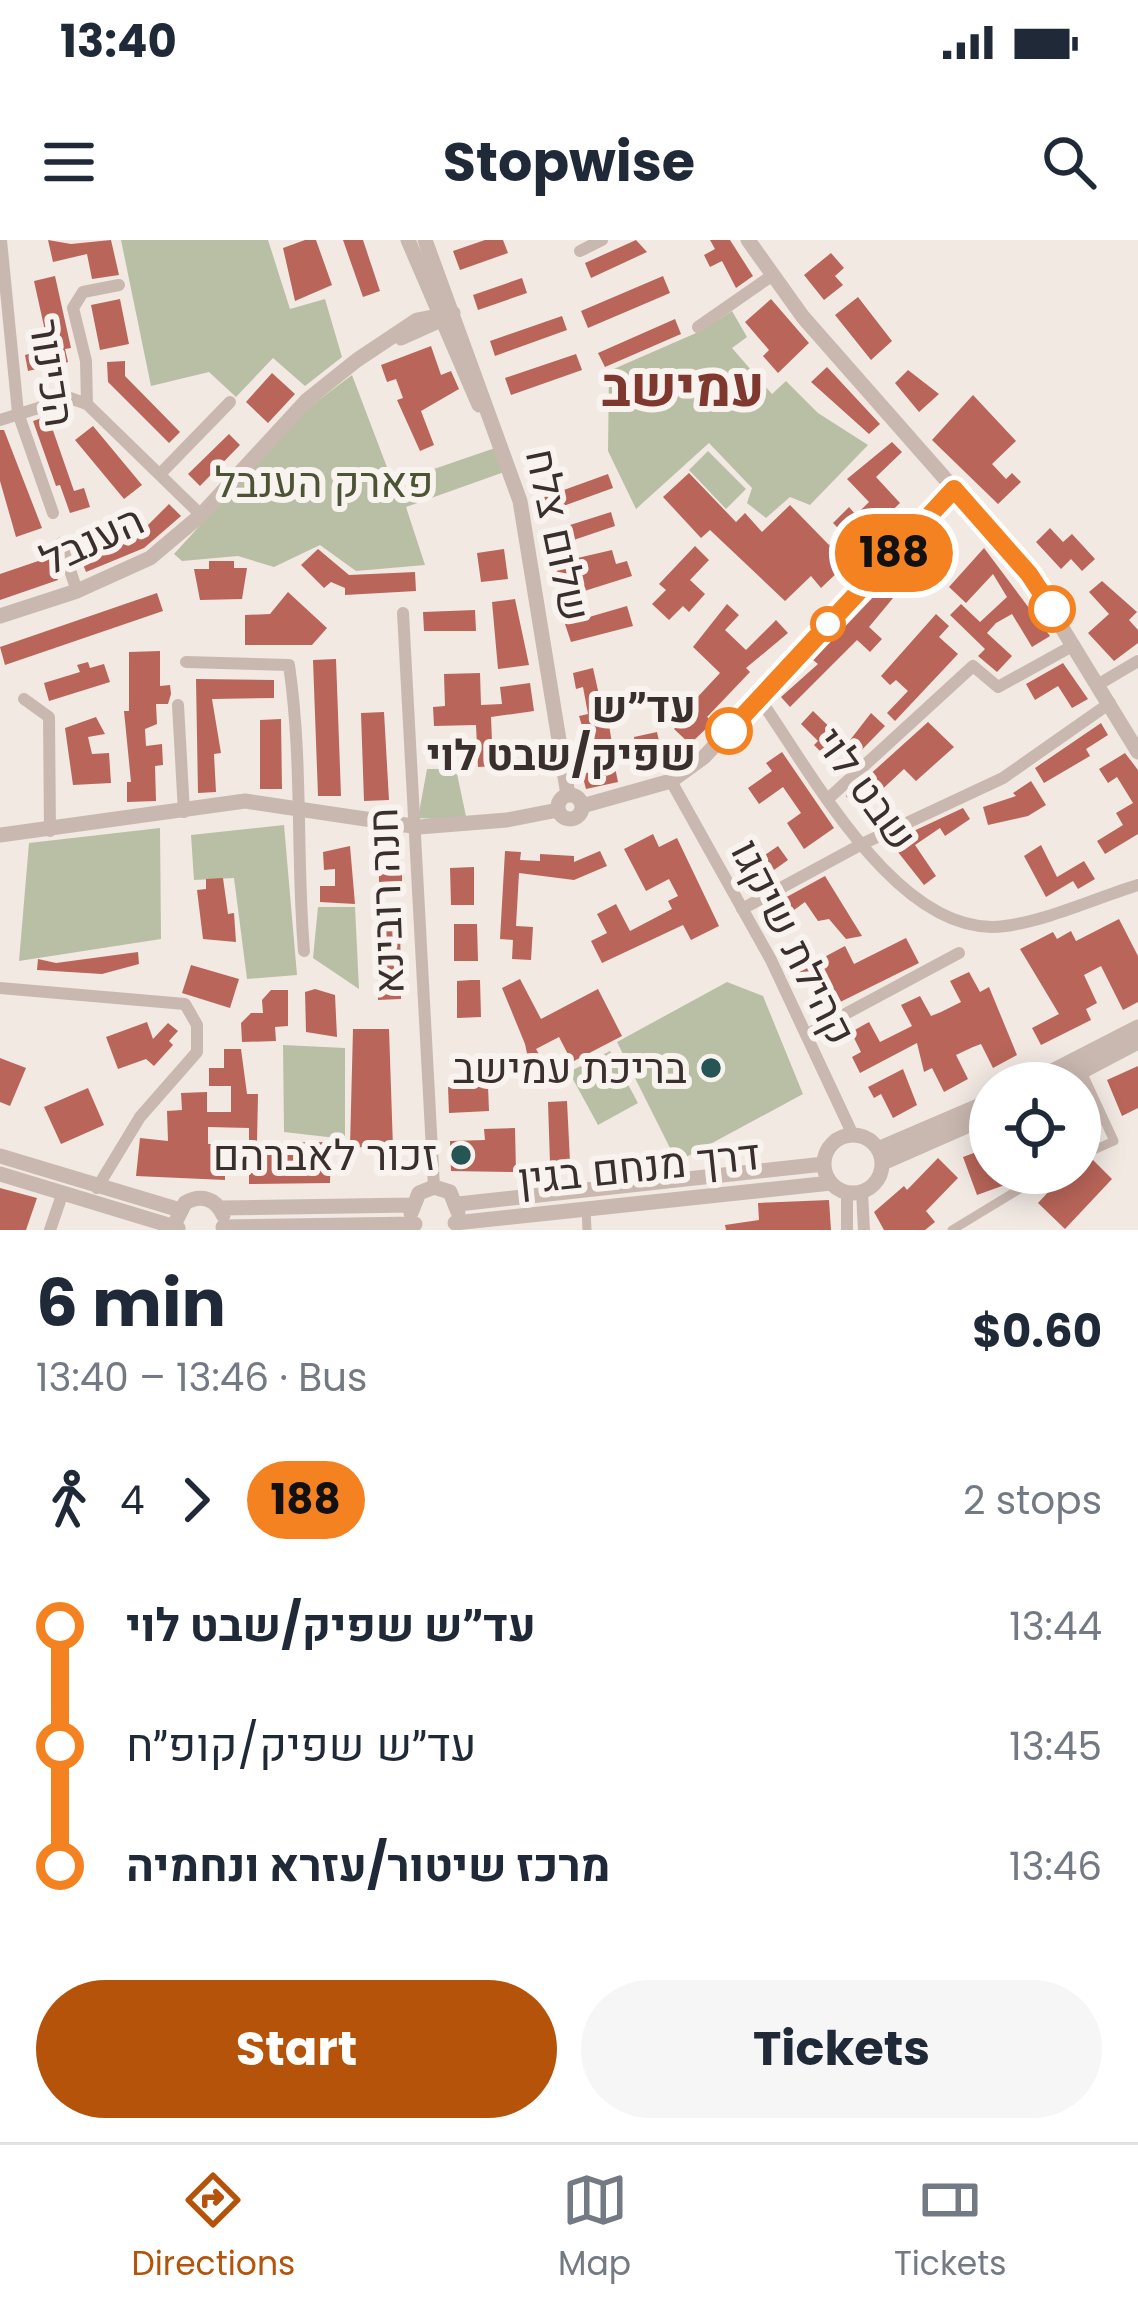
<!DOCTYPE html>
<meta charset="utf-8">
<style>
body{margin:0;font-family:Poppins,Heebo,sans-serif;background:#f6f6f7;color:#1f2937;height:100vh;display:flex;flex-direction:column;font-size:45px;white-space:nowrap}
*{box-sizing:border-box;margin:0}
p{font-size:39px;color:#747a83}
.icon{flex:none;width:66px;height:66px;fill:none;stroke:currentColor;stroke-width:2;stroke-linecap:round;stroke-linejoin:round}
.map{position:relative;height:990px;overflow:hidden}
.details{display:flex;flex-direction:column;background:#fff;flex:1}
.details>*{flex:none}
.badge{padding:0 24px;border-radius:39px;font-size:42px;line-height:78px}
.controls{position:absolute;left:969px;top:822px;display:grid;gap:24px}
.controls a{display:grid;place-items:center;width:132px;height:132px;border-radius:50%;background:#fff;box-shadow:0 6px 30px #0003;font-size:60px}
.map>.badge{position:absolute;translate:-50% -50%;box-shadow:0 0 0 6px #fff}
.legs{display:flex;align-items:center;gap:18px;height:132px;padding:0 36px;font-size:39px}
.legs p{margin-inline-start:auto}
.overview{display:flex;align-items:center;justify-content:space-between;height:204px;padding:0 36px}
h1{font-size:66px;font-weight:700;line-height:90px}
.primary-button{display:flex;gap:24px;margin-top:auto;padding:24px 36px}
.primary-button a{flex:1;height:138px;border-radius:72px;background:#b45309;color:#fff;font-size:48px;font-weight:700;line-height:138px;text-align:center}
.primary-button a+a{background:#f6f6f7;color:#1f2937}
ul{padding:0 36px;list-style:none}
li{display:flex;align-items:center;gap:42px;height:120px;font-size:45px}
li i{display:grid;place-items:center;width:18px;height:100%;margin:0 15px;background:currentColor}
li i::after{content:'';width:30px;height:30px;margin:-15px;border:9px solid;border-radius:50%;background:#fff}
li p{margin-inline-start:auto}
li:first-child i{background:linear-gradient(#0000 50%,currentColor 0)}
li:last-child i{background:linear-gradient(currentColor 50%,#0000 0)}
.status{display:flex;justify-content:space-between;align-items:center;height:84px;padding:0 60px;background:#fff;direction:ltr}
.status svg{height:33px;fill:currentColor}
header{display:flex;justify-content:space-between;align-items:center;height:156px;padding:0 36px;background:#fff;font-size:54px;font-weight:700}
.dock{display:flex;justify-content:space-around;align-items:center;height:168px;border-top:3px solid #e0e1e3;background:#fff;font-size:33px;color:#747a83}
.dock a{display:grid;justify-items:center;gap:6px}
.dock .current{color:#b45309}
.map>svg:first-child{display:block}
.green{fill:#b9bfa4}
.building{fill:#b96559}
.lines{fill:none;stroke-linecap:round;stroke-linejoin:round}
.pedestrian{stroke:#c9b8b0;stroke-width:9}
.minor{stroke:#c9b8b0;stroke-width:12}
.tertiary{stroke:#c9b8b0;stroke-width:15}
.line-1-casing{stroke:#fff;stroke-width:27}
.line-1{stroke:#f58220;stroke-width:18}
.stop-1-dot{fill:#fff;stroke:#f58220;stroke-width:6}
.poi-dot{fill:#265654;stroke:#f9f3ef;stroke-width:4.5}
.labels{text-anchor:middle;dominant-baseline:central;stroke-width:12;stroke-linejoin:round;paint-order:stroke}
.street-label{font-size:42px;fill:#392f2d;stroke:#f9f3ef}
.park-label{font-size:42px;fill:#4c5433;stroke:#f9f3ef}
.stop-label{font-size:42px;font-weight:bold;fill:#392f2d;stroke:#f9f3ef;text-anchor:end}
.poi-label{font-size:42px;fill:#392f2d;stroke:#f9f3ef;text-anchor:end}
.district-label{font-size:54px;font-weight:bold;fill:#7f382e;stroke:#f9f3ef}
</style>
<div class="status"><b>13:40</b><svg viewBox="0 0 49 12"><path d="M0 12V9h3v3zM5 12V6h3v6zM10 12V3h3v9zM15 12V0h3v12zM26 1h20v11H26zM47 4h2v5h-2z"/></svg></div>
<header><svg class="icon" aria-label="menu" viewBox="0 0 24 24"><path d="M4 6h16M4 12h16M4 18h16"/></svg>Stopwise<svg class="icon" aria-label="search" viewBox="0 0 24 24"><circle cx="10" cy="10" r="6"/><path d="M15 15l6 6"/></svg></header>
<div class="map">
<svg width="1138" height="990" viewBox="0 0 1138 990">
<rect width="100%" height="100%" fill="#f2e9e3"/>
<path class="green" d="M121,0H268L290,69L325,59L342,117L305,146L273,118L236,157L209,132L151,146Z
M732,71L747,97L732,108L772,154L786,141L818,173L868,205L810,265L790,257L766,278L747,263L752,248L709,203L636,269L608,211L609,131L703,90Z
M352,135L393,243L498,207L507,231L406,267L425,325L356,331L320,305L274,327L238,316L182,321L174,314L304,171Z
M708,211L746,249L726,269L689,230Z
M427,529H456L467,581L418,578Z
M284,585L297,735L247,739L234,638L194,640L191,595Z
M160,588L161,699L19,721L29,603Z
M318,667H355L359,749L313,718Z
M727,742L763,756L803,854L677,922L617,802Z
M283,805L345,808V899L284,892Z
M610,811L638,863L598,885L569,832Z"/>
<path class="building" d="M48,0L71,4L111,0L119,35L92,39L87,14L53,22Z
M305,0H316L332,45L295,61L283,8Z
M343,0H363L380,51L363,57Z
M485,0H503L508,13L460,30L453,11Z
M636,0L647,12L591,38L585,23Z
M710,0H730L753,36L736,48L722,21L710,27L704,15L715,9Z
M831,13L844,28L835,36L843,45L824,60L804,35Z
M55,36L71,108L65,109L68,122L28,131L25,115L49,109L34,41Z
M663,36L670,53L588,88L581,71Z
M522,38L527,53L478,70L473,55Z
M858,57L892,101L871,120L835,75Z
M120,59L129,104L100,110L91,65Z
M771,59L809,103L778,133L763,116L769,110L745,82Z
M562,76L567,90L495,116L490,101Z
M675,79L681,94L605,127L598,113Z
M431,106L441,135L451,131L459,149L421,171L434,205L420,211L397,160L403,158L396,139L387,142L381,125Z
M576,114L582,130L511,155L505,138Z
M125,121V136L180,192L169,203L108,142L107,122Z
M827,127L880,184L869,194L811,142Z
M908,130L939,154L919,172L895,143Z
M272,133L295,154L268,183L246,162Z
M973,155L1016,201L992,224L1006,239L1012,233L1021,242L998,264L932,200Z
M48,176L74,251L84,248L90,267L70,273L60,245L56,246L33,181Z
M93,186L142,245L124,259L75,200Z
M0,190H4L42,288L16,297L0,241Z
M229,194L240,205L200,246L188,234Z
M892,202L902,212L876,237L900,263L872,290L881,300L865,316L860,311L821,348L811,336L785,361L710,290L701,298L663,257L689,233L736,282L745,273L762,292L790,265L829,305L842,292L833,283L849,267L856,275L869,262L847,239Z
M608,234L613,248L544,273L539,259Z
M169,264L181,276L144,308L86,332L79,314L146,287Z
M611,272L615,286L553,307L548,292Z
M1050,288L1063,302L1072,294L1095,319L1082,331L1071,319L1061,329L1036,302Z
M695,306L709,320L690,340L705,354L689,372L683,366L669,380L652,364L666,350L659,344Z
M984,308L1050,396L1032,407L1012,374L996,383L987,393L1012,416L997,432L978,416L985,409L950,375L961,364L980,382L1007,357L993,334L966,363L949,347Z
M318,309L349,335L415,332L416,351L345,355V348L331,342L324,348L301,325Z
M504,309L508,339L481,342L477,313Z
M612,310L616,324L627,321L632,336L559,359L556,323Z
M50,317L58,340L0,360V334Z
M209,321H234V328H247L242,359L200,360L194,329H209Z
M904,325L913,334L869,387L882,399L870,412L857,400L790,467L781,457L818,424L813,420Z
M1102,341L1137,372L1129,380L1138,390V403L1114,421L1088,393L1109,374L1089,352Z
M288,352L327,388L312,405H245V375L270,374Z
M157,353L163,371L5,425L0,407Z
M515,359L529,425L498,429L492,362Z
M727,364L739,375L725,390L746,410L776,380L788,393L746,428L750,432L707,477L713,482L690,504L674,489L680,483L669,472L684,456L692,463L720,433L693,407Z
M627,366L633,386L571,402L565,384Z
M475,370L476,391H424L423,372Z
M936,374L949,386L939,397L958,414L895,481L887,473L908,451L896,440L890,445L881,436Z
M160,411V446L170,445L171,454L168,464H156L157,484L145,489L146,506L162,504L163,525L155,526L156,561L127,562V542H131L124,471H129V412Z
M336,419L341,556H318L313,420Z
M88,422L90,428L104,424L110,442L49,461L44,443L80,432L77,425Z
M1063,423L1088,459L1072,468L1058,446L1035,460L1026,444Z
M593,428L599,455L613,452L616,470L607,472L613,510L597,513L601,530L615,527L618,542L586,549L582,534L591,532V515L579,476L588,474L583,447L576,449L573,433Z
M480,433L481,465L502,464L500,447L530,443L534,471L491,477L493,526L478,527L476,485L434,486L433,467L445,466L444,434Z
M196,439L274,440V458L212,459L221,513L214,514L216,552L198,553Z
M813,471L847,504L871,473L885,486L851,521L833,504L823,514L814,505L818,501L801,484Z
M384,472L389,560L364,561L361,473Z
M96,477L105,494L88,497L92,514L109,513L111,543L73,545L65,488Z
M281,479L282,549H260V480Z
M928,482L954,507L916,541L904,529L860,570L846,556Z
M1101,483L1108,495L1086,509L1090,516L1044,543L1035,528Z
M657,492L665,529L638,534L634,497Z
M782,512L834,588L804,609L787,583L801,573L783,547L759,564L748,548L772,531L766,523Z
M1125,513L1138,530V594L1105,614L1097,601L1123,585L1116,573L1133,563L1117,537L1108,543L1099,529Z
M1031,541L1046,565L1028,576L988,585L983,567L1016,556L1013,553Z
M963,568L970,579L945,596L940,588L915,605L936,636L924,645L890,602Z
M653,594L659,607L677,598L719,686L691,700L683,685L602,723L591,701L607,693L597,674L616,664L630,691L672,669L668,661L678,656L669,639L646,651L624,609Z
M378,605H402V642H379Z
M1041,605L1057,637L1084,621L1095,639L1078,649L1073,641L1046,657L1024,616Z
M350,606L355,664L320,662V646H335V629L324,630L323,612Z
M778,606L788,620L750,647L740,632Z
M505,611L521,612L520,620L540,621V614L574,616V622L600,611L607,626L574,640L519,633L516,686L533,687L531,720L512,719L513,700L500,699Z
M474,627V665H451L450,628Z
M825,636L862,696L846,699L829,679L818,681L805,662L772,686L761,671Z
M223,638L228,674L234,673L236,702L203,699L197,650L206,649V639Z
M377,674H400L401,759L378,760Z
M1119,679L1138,716V762L1123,770L1101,726L1084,735L1097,763L1086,769L1091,780L1041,805L1032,788L1059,774L1020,709L1053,692L1057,699L1071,691L1076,701Z
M454,684H477L478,721H454Z
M906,698L919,723L824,770L809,740L804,742L798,731L845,706L854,724Z
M138,712L139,724L102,734L37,730L38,719L56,723Z
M191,725L239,739L230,768L182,753Z
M969,732L980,752L989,747L1017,815L993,828L981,804L973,807L956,815L968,839L944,852L932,828L924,832L917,803L860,833L852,817L861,812L851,792L869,782L880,802L912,786L901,765L920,756L931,776L941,772L961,762L950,741Z
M520,739L541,779L598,749L622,796L572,822L559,797L536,809L546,827L525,838L518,823L528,818L525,804L502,748Z
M471,740H480L481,777L457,778V741Z
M315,749L335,755L337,797L306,792L305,752Z
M271,750H288V786L275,787L276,801L242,802L241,783L251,773H263L262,760Z
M147,782L153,799L168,783L178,791L169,801L173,805L154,826L146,819L118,829L106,797Z
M353,789H389L393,908L350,907Z
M224,809H241L247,854H258L257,903L331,902L330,943L249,944V888L208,887V904H225V940L136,936L140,898L168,901L167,871L182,870L181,853L207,852V872H231V846H209V828H224Z
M0,818L26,828L10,866L0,862Z
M1138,826V868L1122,876L1107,840Z
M903,829L917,865L893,878L881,854L874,858L868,847Z
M488,846L489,871L449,873L448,847Z
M88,848L104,885L61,904L44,867Z
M567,861L570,922L550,923L548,862Z
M515,888L516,932L451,931L450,901L485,900L484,889Z
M990,907V933H1010L1013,942L977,955L963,917Z
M938,918L958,938L926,971L935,982L925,990H884L874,972L904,946L907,950Z
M1093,920L1112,939L1065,989L1038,963L1066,933H1080V925Z
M0,948L37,958L26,990H0Z
M829,960L831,990H726L725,985L759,980L758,963Z"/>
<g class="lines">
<path class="pedestrian" d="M1080,916L1114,901L1082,832
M586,969L587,990
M952,990L1046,933"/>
<path class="minor" d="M1,0L18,173L53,273
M580,11L602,0
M698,87L770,37
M87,164L86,121L73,68L83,52L119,45
M0,180L70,158L87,164L201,275
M162,232L230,162
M61,303L77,351
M403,373L434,947
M186,422L289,425C303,521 296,615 304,711
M1099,444L1138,421
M759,458C811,531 899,701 1005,686C1049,680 1096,658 1138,645
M24,459L49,477L50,591
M178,465L184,572
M671,541L771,720L853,895
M830,557L973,426L998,447L1074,405
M742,669L862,604L1003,538L1110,463
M0,748L185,764L197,785V812L140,877L97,948
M806,795L959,713
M862,952L864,990
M50,990L62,955
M847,990V953"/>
<path class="tertiary" d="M408,0L479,165
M425,0L520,261L568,555
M748,0L803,77L1029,334L1138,512
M401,98L450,76
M0,376L77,351L150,318L201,275L307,160L357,120L417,80L453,73
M558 567a12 12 0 1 1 24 0a12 12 0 1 1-24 0Z
M582,566L671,541L704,517L954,249
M0,595L245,561L419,587L507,580L558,570
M1029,843L1138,787
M1060,843L1138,802
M824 924a29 29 0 1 1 58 0a29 29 0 1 1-58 0Z
M878,909L990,861
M0,916L180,970
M883,923L990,876
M0,934L178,988
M458,964L824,924
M220,968L412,965
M411,973L419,953L434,947L450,952L458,972
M177,979L185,963C200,954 216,958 223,975
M455,983L831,943
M223,987L415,984"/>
</g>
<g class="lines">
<g class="line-1-casing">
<path id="line-1" d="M729,491L954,249L1029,334L1052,369"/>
</g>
<use href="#line-1" class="line-1"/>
</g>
<g class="stop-1-dot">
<circle cx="1052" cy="369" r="21"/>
<circle cx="828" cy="384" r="15"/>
<circle cx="729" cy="491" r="21"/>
</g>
<g class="poi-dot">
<circle cx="711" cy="828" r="12"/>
<circle cx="461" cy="915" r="12"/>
</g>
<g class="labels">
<g class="street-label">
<text transform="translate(52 133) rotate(81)">הכינור</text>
<text transform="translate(558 295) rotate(78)">שלום צלח</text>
<text transform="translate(92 300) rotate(-25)">הענבל</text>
<text transform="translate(866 549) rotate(54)">שבט לוי</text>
<text transform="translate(386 661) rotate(-92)">חנה רובינא</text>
<text transform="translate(793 702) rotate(63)">קהילת שיקגו</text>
<text transform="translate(639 927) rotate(-6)">דרך מנחם בגין</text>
</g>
<g class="park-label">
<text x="324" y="242">פארק הענבל</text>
</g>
<g class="stop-label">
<text x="696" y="467">עד״ש<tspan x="696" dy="48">שפיק/שבט לוי</tspan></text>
</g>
<g class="poi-label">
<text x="687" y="828">בריכת עמישב</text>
<text x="437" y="915">זכור לאברהם</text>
</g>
<g class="district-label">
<text x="683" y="147">עמישב</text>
</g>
</g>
</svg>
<div class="controls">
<a><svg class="icon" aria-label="locate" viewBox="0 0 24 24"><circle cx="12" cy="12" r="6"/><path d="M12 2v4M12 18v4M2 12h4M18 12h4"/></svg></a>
</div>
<b class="badge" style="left:894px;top:313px;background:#f58220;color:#111">188</b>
</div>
<section class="details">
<div class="overview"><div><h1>6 min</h1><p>13:40 – 13:46 · Bus</p></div><b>$0.60</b></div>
<div class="legs"><svg class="icon" aria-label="walk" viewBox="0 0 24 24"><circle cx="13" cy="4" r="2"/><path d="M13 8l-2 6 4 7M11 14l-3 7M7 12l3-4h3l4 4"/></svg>4<svg class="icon" aria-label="forward" viewBox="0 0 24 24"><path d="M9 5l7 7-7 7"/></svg><b class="badge" style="background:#f58220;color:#111">188</b><p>2 stops</p></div>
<ul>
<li><i style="color:#f58220"></i><b>עד״ש שפיק/שבט לוי</b><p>13:44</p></li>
<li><i style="color:#f58220"></i><span>עד״ש שפיק/קופ״ח</span><p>13:45</p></li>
<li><i style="color:#f58220"></i><b>מרכז שיטור/עזרא ונחמיה</b><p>13:46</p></li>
</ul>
<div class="primary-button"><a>Start</a><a>Tickets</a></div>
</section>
<nav class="dock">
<a class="current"><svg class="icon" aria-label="directions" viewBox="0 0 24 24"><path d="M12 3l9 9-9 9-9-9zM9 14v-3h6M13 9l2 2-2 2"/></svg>Directions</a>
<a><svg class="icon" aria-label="map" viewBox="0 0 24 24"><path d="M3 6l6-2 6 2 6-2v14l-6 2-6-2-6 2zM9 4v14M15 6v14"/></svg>Map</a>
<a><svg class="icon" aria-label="tickets" viewBox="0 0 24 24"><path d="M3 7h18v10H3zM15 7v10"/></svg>Tickets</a>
</nav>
